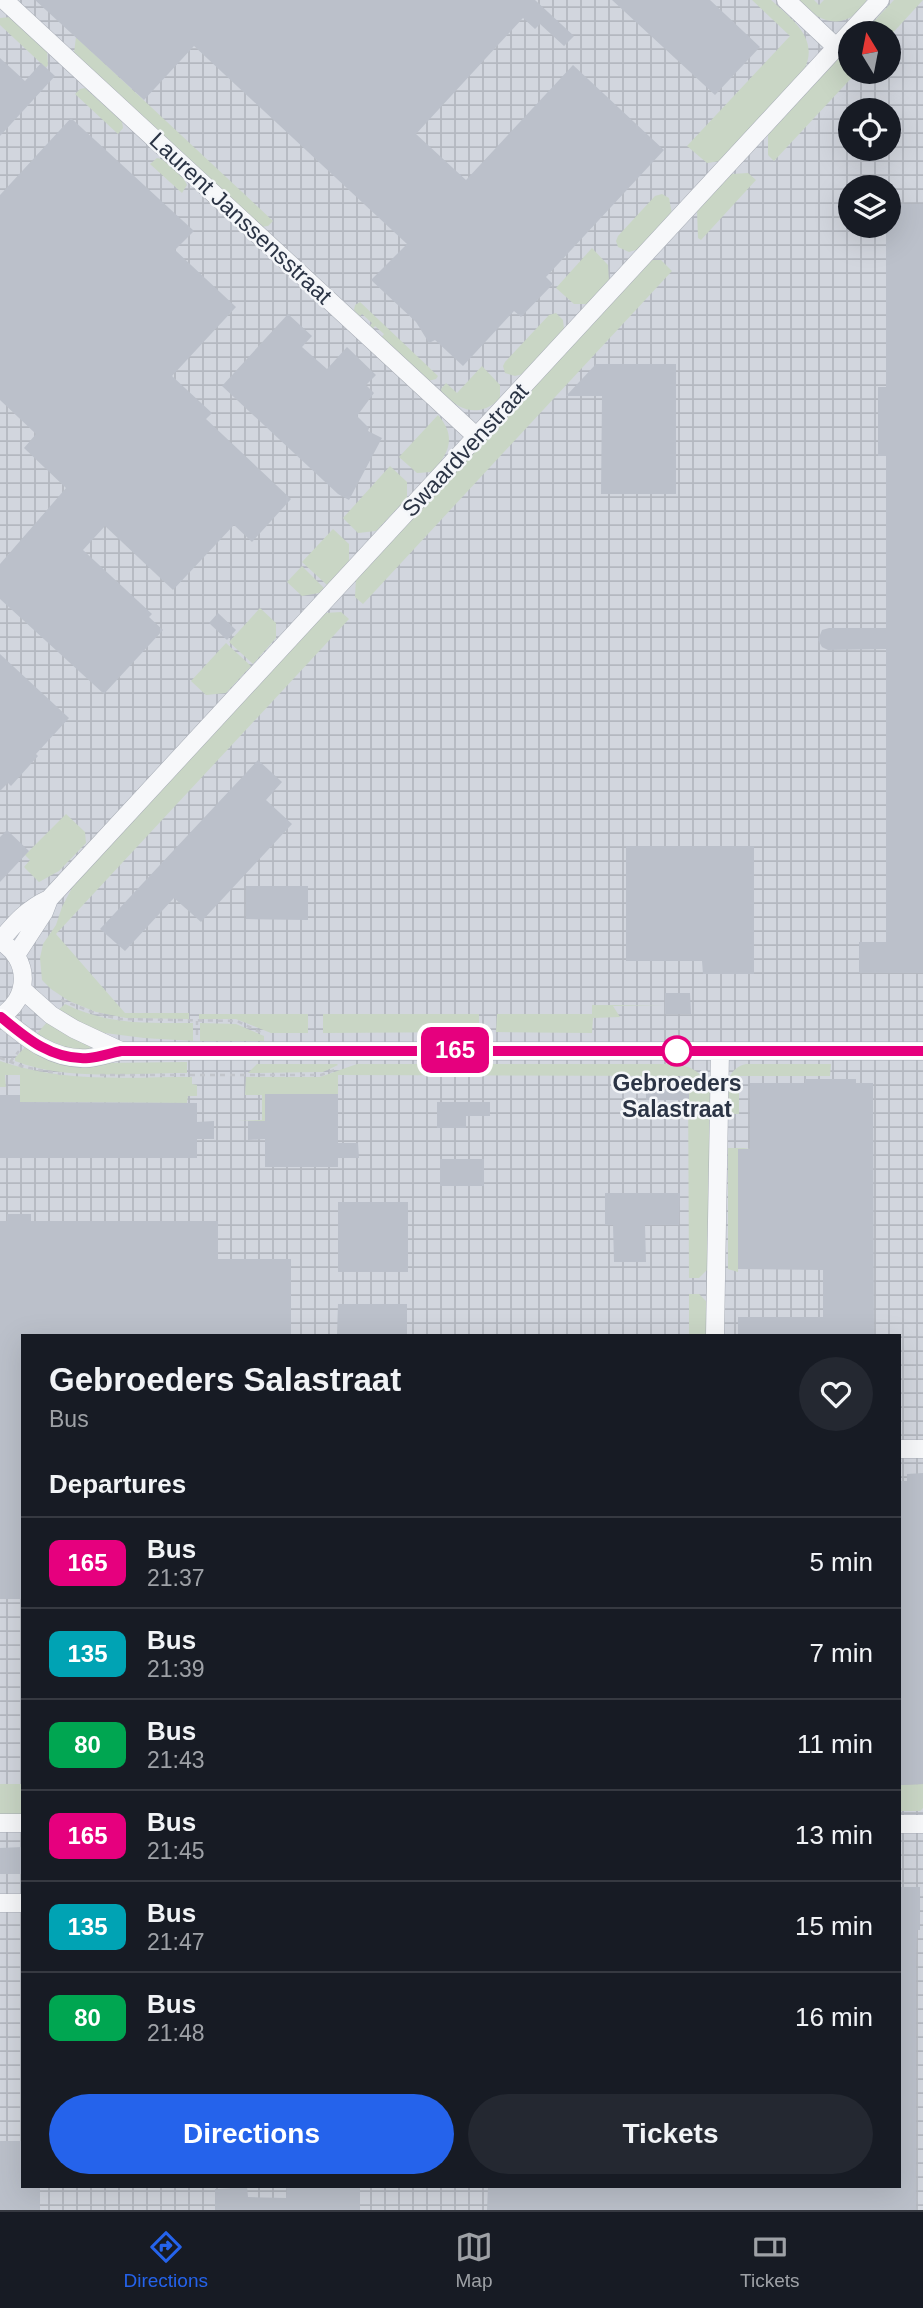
<!DOCTYPE html>
<style>
body{margin:0;font-family:Arial,sans-serif;background:#242831;color:#f1f3f6;height:100vh;display:flex;flex-direction:column;font-size:26px;white-space:nowrap}
*{box-sizing:border-box;margin:0}
p{font-size:23px;color:#9ea1a6}
.icon{flex:none;width:38px;height:38px;fill:none;stroke:currentColor;stroke-width:2;stroke-linecap:round;stroke-linejoin:round}
.map{position:relative;flex:1;overflow:hidden}
.panel{position:absolute;left:21px;top:1334px;width:880px;height:854px;display:flex;flex-direction:column;background:#171b24;border-radius:0px;box-shadow:0 7px 28px #0002}
.panel>*{flex:none}
.badge{padding:0 14px;border-radius:10px;font-size:24px;line-height:46px}
.needle{width:46px;rotate:350deg}
.tools{position:absolute;left:838px;top:21px;display:grid;gap:14px}
.tools a{display:grid;place-items:center;width:63px;height:63px;border-radius:50%;background:#171b24;box-shadow:0 7px 28px #0002;font-size:35px}
.map>.badge{position:absolute;translate:-50% -50%;box-shadow:0 0 0 4px #fff}
h2{padding:0 28px;font-size:26px;line-height:63px}
.round{display:grid;place-items:center;flex:none;width:74px;height:74px;border-radius:37px;background:#242831}
.overview{display:flex;align-items:center;justify-content:space-between;height:119px;padding:0 28px}
h1{font-size:33px;font-weight:700;line-height:52px}
.action{display:flex;gap:14px;margin-top:auto;padding:14px 28px}
.action a{flex:1;height:80px;border-radius:42px;background:#2563eb;color:#fff;font-size:28px;font-weight:700;line-height:80px;text-align:center}
.action a+a{background:#242831;color:#f1f3f6}
ul{padding:0;list-style:none}
li{display:flex;align-items:center;gap:21px;height:91px;padding:0 28px;border-top:2px solid #363941}
li div{flex:1}
li b{display:block;font-size:26px}
li em{font-style:normal}
li .badge{min-width:77px;font-weight:700;text-align:center}
.menu{display:flex;justify-content:space-around;align-items:center;height:98px;border-top:2px solid #363941;background:#171b24;font-size:19px;color:#9ea1a6}
.menu a{display:grid;justify-items:center;gap:4px}
.menu .selected{color:#2563eb}
.map>svg:first-child{display:block}
.industrial{fill:url(#industrial-grid);fill-rule:evenodd}
.green{fill:#c9d6c5}
.building{fill:#bbc0ca}
.lines{fill:none;stroke-linecap:round;stroke-linejoin:round}
.minor-casing{stroke:#a9aeb7;stroke-width:19}
.path{stroke:#c2c5cb;stroke-width:2.5;stroke-dasharray:5 5;stroke-linecap:butt}
.minor{stroke:#f7f8fa;stroke-width:18}
.line-casing{stroke:#fff;stroke-width:16}
.line{stroke:#e6007e;stroke-width:10}
.stop-dot{fill:#fff;stroke:#e6007e;stroke-width:3.5}
.labels{text-anchor:middle;dominant-baseline:central;stroke-width:5;stroke-linejoin:round;paint-order:stroke}
.street-label{font-size:23px;fill:#2b3445;stroke:#f4f6f9}
.stop-label{font-size:23px;font-weight:bold;fill:#2b3445;stroke:#f4f6f9}
</style>
<div class="map">
<svg width="923" height="2210" viewBox="0 0 923 2210">
<defs>
<pattern id="industrial-grid" width="8" height="8" patternUnits="userSpaceOnUse" patternTransform="scale(1.75)"><rect width="8" height="8" fill="#d2d6de"/><path d="M0 4h8M4 0v8" fill="none" stroke="#b4b8c0"/></pattern>
</defs>
<rect width="100%" height="100%" fill="#e4e7ec"/>
<path class="industrial" d="M0,0H923V2210H0ZM850,33H889V72H850ZM850,110H889V149H850ZM850,187H889V226H850ZM23,1335H900V2186H23Z"/>
<path class="green" d="M752,0H771C792,19 820,39 804,70L720,161L707,163L687,146L790,36Z
M796,0H814L819,5L824,0H866V4C840,33 821,22 796,0Z
M894,0H923L889,37V33H863Z
M10,17L47,51L48,65L46,68L0,25V18Z
M76,37L273,221L268,226L261,227L74,53Z
M850,46V72H857L774,161L768,155V135Z
M85,88L122,121L123,128L118,134L75,94L80,89Z
M157,158C168,160 183,175 187,185L182,193L150,164Z
M748,173L756,180L701,240L698,238L697,211L732,174Z
M662,194L669,198L672,214L639,249L629,252L618,247L616,241L618,236L655,196Z
M592,248L608,265L609,281L587,304H574L556,288Z
M652,260H661L672,271L363,604L355,597L356,578Z
M360,302L438,376L436,379L428,381L381,338L384,334L375,326L372,330L369,327L372,323L362,314L359,317L354,310L355,305Z
M556,313L563,320L564,329L523,374L515,376L505,373L503,366L505,362L549,315Z
M482,366L500,385V399C478,418 462,411 442,394L441,389L446,383L457,393Z
M438,415C457,437 449,453 432,472L417,473L399,457Z
M390,466L407,482V498L376,531L358,533L343,518Z
M333,529L349,544V561L327,585L302,562Z
M302,566L324,588L319,593L302,596L287,582Z
M260,608L276,623V638L253,664L229,642Z
M341,612L349,619L56,934L125,1013H189V1019L126,1018L96,1012L69,1001L51,989L42,980L40,958L43,944L56,925L62,907L74,884L325,613Z
M226,643L251,666L226,693L206,695L191,681Z
M66,814L85,832L86,843L59,871L39,882L24,867L30,860L25,855Z
M65,1004C108,1025 146,1023 193,1023V1041L144,1038L97,1032L56,1012Z
M592,1005H665L613,1006L620,1017L593,1018L592,1033L496,1032L497,1014H592Z
M199,1014H308V1033H271L236,1019H199Z
M323,1014H479V1032L323,1033Z
M49,1020L91,1045L90,1050L84,1053L33,1038Z
M200,1023L236,1024L264,1036V1041H200Z
M26,1046L103,1063L187,1062V1073C134,1073 65,1081 15,1061V1058Z
M0,1061C62,1083 127,1077 192,1077V1084L197,1085V1096H188L187,1103L20,1102V1075H5L6,1087H0Z
M257,1064H337L338,1065L323,1072L248,1073Z
M357,1064H674C694,1066 708,1076 711,1096L710,1267L699,1278H689L688,1076L338,1075V1094H266L265,1121H237L262,1120V1095H245L246,1077H320Z
M746,1064H831L830,1076H739V1114H728C728,1094 722,1070 746,1064Z
M728,1148H750L738,1150V1272L728,1269Z
M689,1294H699L710,1305V1335H689Z
M0,1784H23V1814H0Z
M923,1784V1808L920,1811H900V1785Z"/>
<path class="building" d="M35,0H535L574,36L564,46L540,24L535,29L523,18L416,134L466,180L573,65L664,150L546,277L553,284L521,317L514,311L463,366L435,340L429,343L416,322L371,280L407,244L194,46L144,100Z
M612,0H710L760,47L715,95Z
M0,58L25,81L41,63L55,76L0,136Z
M71,118L194,231L175,250L236,307L172,376L212,413L206,419L291,499L252,542L234,525L173,590L105,526L83,550L152,614L149,617L163,630L104,694L0,599V564L66,488L24,448L36,434L0,400V195Z
M889,204H923V973H859V942H886V649L828,650L822,647L818,640L822,630L829,628H886V456H878V387H886V226H889Z
M288,314L312,336L302,347L327,369L347,347L376,375L366,385L374,393L357,416L369,428L368,431L382,438L349,500L338,494L222,386Z
M596,364H676V494H601L602,396H566Z
M218,613L236,630L227,640L209,623Z
M0,654L69,718L36,754L38,756L11,786L8,783L0,791Z
M258,760L282,782L266,800L292,824L201,922L174,898L125,951L100,929Z
M7,830L29,851L0,882V837Z
M626,846H754V974H703L702,961H626Z
M246,886H308V920L246,919Z
M665,993H690L691,1014H665Z
M805,1079H856V1083H873L874,1335H738V1317H823V1270L738,1269V1149H750V1083H805Z
M646,1085H689V1100H646Z
M265,1094H338V1143H358L359,1158H338V1167H265V1139L248,1140V1121H265Z
M0,1095H20V1102L197,1103V1122L214,1121V1139H197V1158H0Z
M437,1102H490V1116H466V1128H437Z
M440,1159H484V1186H440Z
M605,1193H680L679,1225H645L646,1262H614L613,1225H605Z
M338,1202H408V1272H338Z
M7,1214H31V1221H218V1259H291V1335H23V1599H0V1221H7Z
M338,1304H407V1335H337Z
M923,1473V1784L900,1785V1481H907V1474Z
M23,1847V1874H0V1848Z
M900,1887H920V1930H917L916,1962V2210H487L488,2186H900Z
M0,2141H23V2186H40V2210H0Z
M233,2186H247L248,2197L286,2198L287,2186H360V2210H215V2189L233,2188Z"/>
<g class="lines">
<g class="minor-casing">
<path id="minor" d="M4,0L477,437
M786,0L836,47
M0,941C15,923 27,909 49,899L880,0
M0,941C31,959 30,999 0,1017
M16,955L44,912L49,899
M23,990L51,1015L74,1029L121,1051
M1,1017C26,1038 53,1061 89,1058C99,1057 111,1053 121,1051H923
M715,1335L720,1051
M900,1449H923
M0,1823H23
M900,1824H923
M0,1903H23"/>
</g>
<path class="path" d="M61,1000L92,1012L119,1019L237,1021L262,1033
M197,1035V1021
M0,1058L24,1067L61,1074
M10,1062L19,1051
M100,1075H321L337,1069"/>
<use href="#minor" class="minor"/>
</g>
<g class="lines">
<g class="line-casing">
<path id="line" d="M1,1017C26,1038 53,1061 89,1058C99,1057 111,1053 121,1051H923"/>
</g>
<use href="#line" class="line"/>
</g>
<circle class="stop-dot" cx="677" cy="1051" r="14"/>
<g class="labels">
<g class="street-label">
<text transform="translate(241 218) rotate(43)">Laurent Janssensstraat</text>
<text transform="translate(465 450) rotate(-47)">Swaardvenstraat</text>
</g>
<g class="stop-label">
<text x="677" y="1083">Gebroeders<tspan x="677" dy="26">Salastraat</tspan></text>
</g>
</g>
</svg>
<div class="tools">
<a><svg class="needle" viewBox="-14 -14 28 28"><path d="M0-13l5 13h-10z" fill="#e53935"/><path d="M0 13l5-13h-10z" fill="#9ea1a6"/></svg></a>
<a><svg class="icon" aria-label="locate" viewBox="0 0 24 24"><circle cx="12" cy="12" r="6"/><path d="M12 2v4M12 18v4M2 12h4M18 12h4"/></svg></a>
<a><svg class="icon" aria-label="layers" viewBox="0 0 24 24"><path d="M12 4l9 5-9 5-9-5zM3 14l9 5 9-5"/></svg></a>
</div>
<b class="badge" style="left:455px;top:1050px;background:#e6007e;color:#fff">165</b>
<section class="panel">
<div class="overview"><div><h1>Gebroeders Salastraat</h1><p>Bus</p></div><a class="round"><svg class="icon" aria-label="heart" viewBox="0 0 24 24"><path d="M12 20l-8-8c-3-5 5-10 8-4 3-6 11-1 8 4z"/></svg></a></div>
<h2>Departures</h2>
<ul>
<li><span class="badge" style="background:#e6007e;color:#fff">165</span><div><b>Bus</b><p>21:37</p></div><em>5 min</em></li>
<li><span class="badge" style="background:#00a3b4;color:#fff">135</span><div><b>Bus</b><p>21:39</p></div><em>7 min</em></li>
<li><span class="badge" style="background:#00a651;color:#fff">80</span><div><b>Bus</b><p>21:43</p></div><em>11 min</em></li>
<li><span class="badge" style="background:#e6007e;color:#fff">165</span><div><b>Bus</b><p>21:45</p></div><em>13 min</em></li>
<li><span class="badge" style="background:#00a3b4;color:#fff">135</span><div><b>Bus</b><p>21:47</p></div><em>15 min</em></li>
<li><span class="badge" style="background:#00a651;color:#fff">80</span><div><b>Bus</b><p>21:48</p></div><em>16 min</em></li>
</ul>
<div class="action"><a>Directions</a><a>Tickets</a></div>
</section>
</div>
<nav class="menu">
<a class="selected"><svg class="icon" aria-label="directions" viewBox="0 0 24 24"><path d="M12 3l9 9-9 9-9-9zM9 14v-3h6M13 9l2 2-2 2"/></svg>Directions</a>
<a><svg class="icon" aria-label="map" viewBox="0 0 24 24"><path d="M3 6l6-2 6 2 6-2v14l-6 2-6-2-6 2zM9 4v14M15 6v14"/></svg>Map</a>
<a><svg class="icon" aria-label="tickets" viewBox="0 0 24 24"><path d="M3 7h18v10H3zM15 7v10"/></svg>Tickets</a>
</nav>
